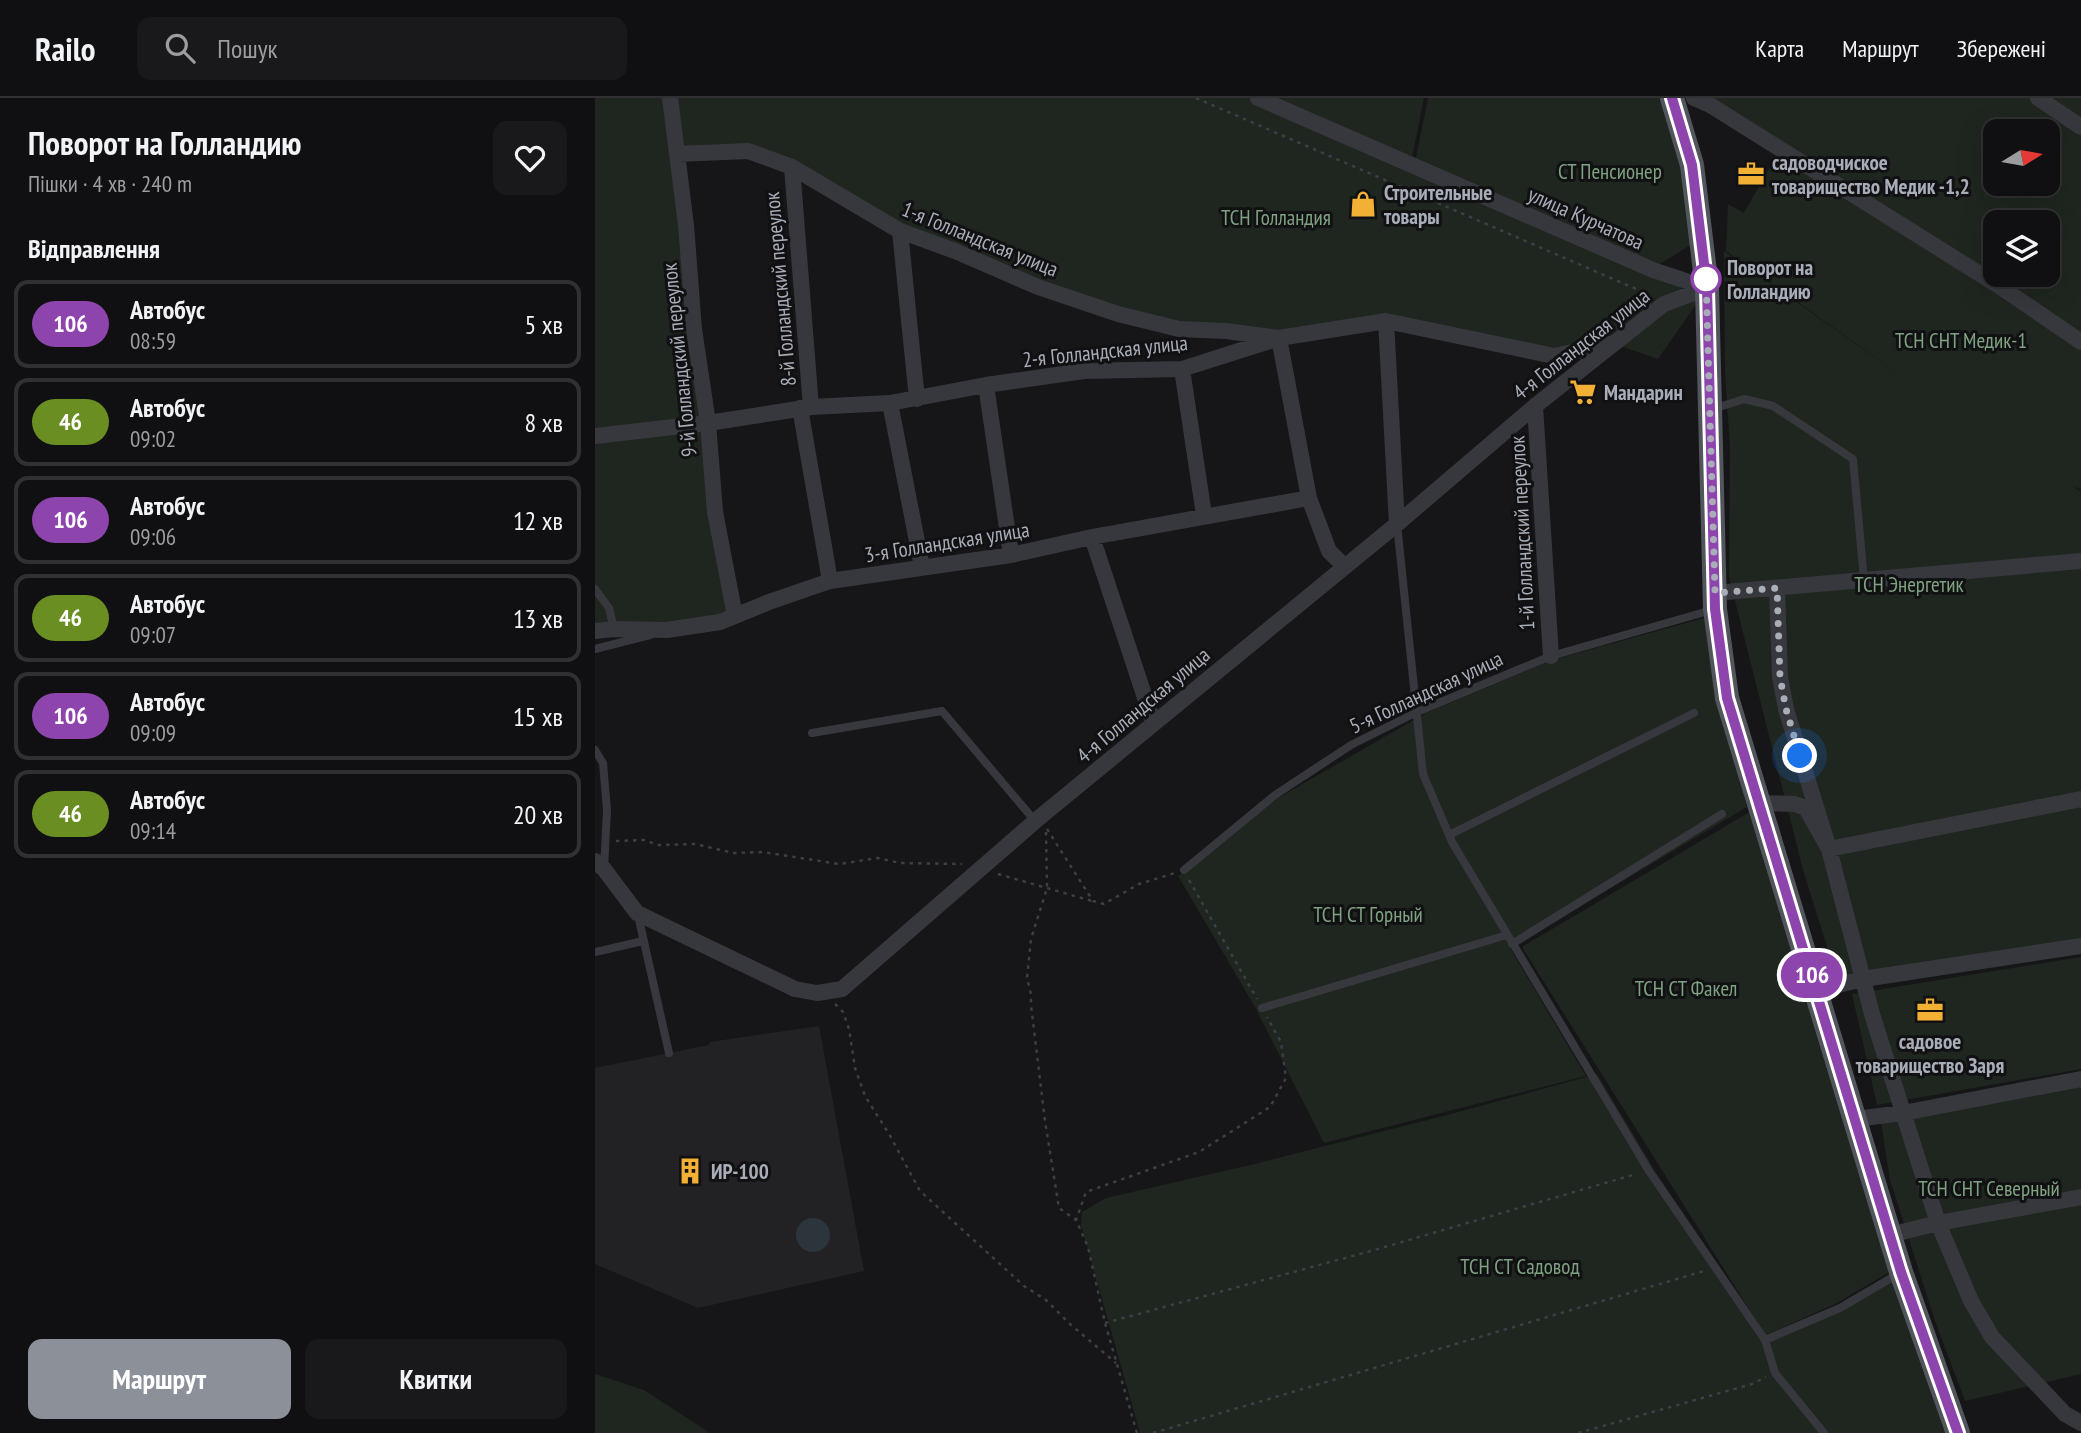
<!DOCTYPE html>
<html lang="uk">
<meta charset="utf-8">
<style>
body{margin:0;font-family:"PT Sans Narrow",sans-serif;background:#19191b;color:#f1f3f6;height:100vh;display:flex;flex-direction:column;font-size:26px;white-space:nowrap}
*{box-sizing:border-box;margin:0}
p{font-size:23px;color:#9c9d9f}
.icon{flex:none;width:38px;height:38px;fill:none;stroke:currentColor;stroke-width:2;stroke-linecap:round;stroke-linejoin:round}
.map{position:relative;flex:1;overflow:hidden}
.panel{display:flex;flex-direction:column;background:#101012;width:595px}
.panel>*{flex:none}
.badge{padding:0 14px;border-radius:23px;font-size:24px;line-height:46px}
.needle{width:46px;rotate:79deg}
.controls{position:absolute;left:1388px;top:21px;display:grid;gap:14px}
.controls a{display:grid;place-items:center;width:77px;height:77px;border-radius:14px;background:#101012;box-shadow:0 7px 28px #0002,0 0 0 2px #303032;font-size:35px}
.you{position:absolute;width:35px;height:35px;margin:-18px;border:5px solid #fff;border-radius:50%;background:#1a73e8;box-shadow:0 0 0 10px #1a73e833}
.map>.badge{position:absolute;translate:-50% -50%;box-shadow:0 0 0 4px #fff}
h2{padding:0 28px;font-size:26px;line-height:63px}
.round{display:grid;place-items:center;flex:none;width:74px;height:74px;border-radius:14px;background:#19191b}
.head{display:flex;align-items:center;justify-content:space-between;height:119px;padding:0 28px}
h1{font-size:33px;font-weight:800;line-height:52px}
.primary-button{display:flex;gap:14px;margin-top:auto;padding:14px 28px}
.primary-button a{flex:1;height:80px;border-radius:14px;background:#8c9099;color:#fff;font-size:28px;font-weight:800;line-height:80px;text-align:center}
.primary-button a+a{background:#19191b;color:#f1f3f6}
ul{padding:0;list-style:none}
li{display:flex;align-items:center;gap:21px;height:88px;margin:0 14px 10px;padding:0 14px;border:4px solid #303032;border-radius:14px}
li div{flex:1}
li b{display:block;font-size:26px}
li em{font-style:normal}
li .badge{min-width:77px;font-weight:700;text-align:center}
header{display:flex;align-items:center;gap:42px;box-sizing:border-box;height:98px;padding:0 35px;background:#101012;border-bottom:2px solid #303032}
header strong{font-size:33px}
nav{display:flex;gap:38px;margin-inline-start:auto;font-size:24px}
.search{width:490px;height:63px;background:#19191b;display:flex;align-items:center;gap:18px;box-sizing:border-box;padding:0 24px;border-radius:14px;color:#9c9d9f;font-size:26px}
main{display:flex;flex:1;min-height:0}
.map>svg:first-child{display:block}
.built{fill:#222225}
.green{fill:#1e261f;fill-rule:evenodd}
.water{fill:#2c353c}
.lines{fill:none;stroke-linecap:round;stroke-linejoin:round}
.path{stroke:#3d3f44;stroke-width:2.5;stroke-dasharray:3.5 5;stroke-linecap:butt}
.lane{stroke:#37383d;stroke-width:8}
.street{stroke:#37383d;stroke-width:16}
.primary{stroke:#53555c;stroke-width:24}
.line-casing{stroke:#fff;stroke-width:16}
.line{stroke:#8e44ad;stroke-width:10}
.walk{stroke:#a8adb8;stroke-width:7;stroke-dasharray:0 12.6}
.stop-dot{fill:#fff;stroke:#8e44ad;stroke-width:3.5}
.labels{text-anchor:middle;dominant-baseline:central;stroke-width:6;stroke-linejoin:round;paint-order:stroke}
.poi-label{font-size:21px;font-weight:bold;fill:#a8adb8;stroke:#111113;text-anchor:start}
.park-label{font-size:21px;fill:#7fa381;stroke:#111113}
.street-label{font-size:21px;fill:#a8adb8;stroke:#111113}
.stop-label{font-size:21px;font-weight:bold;fill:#a8adb8;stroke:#111113;text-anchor:start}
</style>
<header>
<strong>Railo</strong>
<div class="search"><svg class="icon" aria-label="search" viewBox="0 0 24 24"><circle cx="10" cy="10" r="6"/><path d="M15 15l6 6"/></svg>Пошук</div>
<nav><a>Карта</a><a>Маршрут</a><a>Збережені</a></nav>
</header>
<main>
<section class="panel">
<div class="head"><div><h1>Поворот на Голландию</h1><p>Пішки · 4 хв · 240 m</p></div><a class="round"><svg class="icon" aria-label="heart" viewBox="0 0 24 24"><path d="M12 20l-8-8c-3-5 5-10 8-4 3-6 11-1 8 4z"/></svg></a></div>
<h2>Відправлення</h2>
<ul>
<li><span class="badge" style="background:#8e44ad;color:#fff">106</span><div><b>Автобус</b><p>08:59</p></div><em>5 хв</em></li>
<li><span class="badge" style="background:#6b8e23;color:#fff">46</span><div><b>Автобус</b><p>09:02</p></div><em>8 хв</em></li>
<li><span class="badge" style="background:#8e44ad;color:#fff">106</span><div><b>Автобус</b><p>09:06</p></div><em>12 хв</em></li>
<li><span class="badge" style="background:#6b8e23;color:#fff">46</span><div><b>Автобус</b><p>09:07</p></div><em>13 хв</em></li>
<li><span class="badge" style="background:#8e44ad;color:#fff">106</span><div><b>Автобус</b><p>09:09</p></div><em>15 хв</em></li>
<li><span class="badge" style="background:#6b8e23;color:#fff">46</span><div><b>Автобус</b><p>09:14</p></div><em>20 хв</em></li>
</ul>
<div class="primary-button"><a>Маршрут</a><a>Квитки</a></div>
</section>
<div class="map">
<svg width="1486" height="1335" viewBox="0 0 1486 1335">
<rect width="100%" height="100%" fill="#161618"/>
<path class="built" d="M224,928L269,1173L103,1210L0,1166V970L114,947L115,944Z"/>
<path class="green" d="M0,0H829L815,70L1058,172L1104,202L1063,261L1017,245L959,257L790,222L684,238L585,230L498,207L293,124L152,51L85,58L117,328L142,515L124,521L0,530Z
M833,0H1066L1092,76L1099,145L1058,170L819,69Z
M1117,0H1486V242ZM1400,33H1452V86H1400ZM1400,124H1452V177H1400Z
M1184,53L1486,246V392L1478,388L1486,394V855L1246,893L1208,772L1134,479L1135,350L1130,276L1129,153L1312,282L1131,153L1133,106L1149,115Z
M1113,519L1127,606L1152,709L915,850L991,978L729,1045L660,909L583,778L683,700L831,615L957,562Z
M1158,712L1298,1172L1240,1206L1171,1237L1175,1244L1303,1180L1361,1335H545L486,1127L487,1114L511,1100L651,1068L852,1017L1002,976L1060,1073L1166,1230L927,849Z
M1486,859V971L1282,1007L1257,896Z
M1486,980V1276L1370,1303L1340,1223L1295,1082L1284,1012Z
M0,1276L49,1292L115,1335H0Z"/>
<path class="water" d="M201 1137a17 17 0 1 1 34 0a17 17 0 1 1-34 0Z"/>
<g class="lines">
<path class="path" d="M601,0L1048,194
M452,731L498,803L509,806L544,786L580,775
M451,734L452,790L436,841L432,880L436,896V907L450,1023L464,1110L481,1122
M21,743L49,742L63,747L100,746L139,755L168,754L244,766L283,760L305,765L367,766
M403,776L497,803
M594,782L662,901
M240,906L248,914L254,931L260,970L270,998L294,1036L325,1093L429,1188L451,1202L475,1226L521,1265
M510,1225L776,1153L1041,1076
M542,1335L510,1225L493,1149L481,1122L491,1094L604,1054L675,1009L691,980L686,944L672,919
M558,1335L1109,1173
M983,1335L1157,1286L1171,1279"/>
<path class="lane" d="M1118,311L1149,301L1178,308L1258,361L1269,482
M802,426L828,676L857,744L1054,1073L1170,1242L1180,1275L1229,1335
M0,491L14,510L19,531
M0,551L55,537
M217,635L347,613L440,723
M0,652L8,665L12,712L9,771
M854,737L1099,615
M589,772L680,697L756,647L822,614L956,558L1117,512
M43,817L74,955
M917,846L1127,716
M0,854L48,843
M667,910L912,837
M1170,1242L1245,1210L1303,1176"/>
<path class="street" d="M75,0L91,127L99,231L113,325L120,414L140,518
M663,0L1058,172L1112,190
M1099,0L1115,7L1404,188L1486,244
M1443,0L1486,29
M82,56L153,53L197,69L305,133L360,153L443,189L523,216L584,231L631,233L684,240L714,400L734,453L749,468
M197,69L216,309
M305,133L322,301
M791,223L802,426
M587,271L609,417
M391,287L416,457
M295,305L327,469
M940,308L956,558
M205,310L235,483
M0,338L113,325L216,309L295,305L391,287L489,273L587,271L684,240L791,223L959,258L1015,246
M497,439L558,624
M1182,490L1185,579L1191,611L1234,751L1277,916L1343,1125L1376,1203L1397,1239L1470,1316L1486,1325
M1120,495L1486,463
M0,533L19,531L72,532L125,524L174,504L235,483L416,457L497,439L714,400
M1163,705L1200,706L1211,710L1234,751L1486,701
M0,763L9,771L42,815L200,891L222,895L247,891L445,719L802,426L940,308L1069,206L1112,190
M1222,892L1268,881L1486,848
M1260,1021L1308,1015L1486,981
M1295,1137L1343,1125L1486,1099"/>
<path class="primary" d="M1077,0L1097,67L1112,190L1120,511L1132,600L1306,1174L1363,1335"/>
</g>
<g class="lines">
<g class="line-casing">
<path id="line" d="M1077,0L1097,67L1112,190L1120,511L1132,600L1306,1174L1363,1335"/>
</g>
<use href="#line" class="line"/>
<path class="walk" d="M1111,181V179L1120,495L1182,490L1185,579L1191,611L1205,658"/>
</g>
<defs>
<g id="office-bare" transform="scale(2.1)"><path d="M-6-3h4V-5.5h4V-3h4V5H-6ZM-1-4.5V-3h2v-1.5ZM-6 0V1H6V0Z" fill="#f2b134" stroke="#111113" stroke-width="2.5" paint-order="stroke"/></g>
<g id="shop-bare" transform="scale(2.1)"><path d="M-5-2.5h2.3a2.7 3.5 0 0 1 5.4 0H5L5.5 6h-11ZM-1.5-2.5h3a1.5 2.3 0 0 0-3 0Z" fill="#f2b134" stroke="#111113" stroke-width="2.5" paint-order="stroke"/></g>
<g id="supermarket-bare" transform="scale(2.1)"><path d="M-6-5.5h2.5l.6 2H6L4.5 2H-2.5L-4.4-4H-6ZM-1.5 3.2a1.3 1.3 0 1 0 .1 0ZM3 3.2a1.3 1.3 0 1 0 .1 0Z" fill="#f2b134" stroke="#111113" stroke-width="2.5" paint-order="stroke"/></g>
<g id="building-bare" transform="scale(2.1)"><path d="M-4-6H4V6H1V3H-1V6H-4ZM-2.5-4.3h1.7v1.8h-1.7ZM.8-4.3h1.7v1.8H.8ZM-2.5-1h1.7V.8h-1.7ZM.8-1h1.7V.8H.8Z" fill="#f2b134" stroke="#111113" stroke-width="2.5" paint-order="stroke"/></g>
</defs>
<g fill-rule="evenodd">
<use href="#office-bare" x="1156" y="76"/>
<use href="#shop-bare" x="768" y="106"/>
<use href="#supermarket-bare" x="988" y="294"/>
<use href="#office-bare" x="1335" y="912"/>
<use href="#building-bare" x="95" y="1073"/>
</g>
<circle class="stop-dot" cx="1111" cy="181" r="14"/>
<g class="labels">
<g class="poi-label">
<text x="1177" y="64">садоводчиское<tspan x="1177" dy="24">товарищество Медик -1,2</tspan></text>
<text x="789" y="94">Строительные<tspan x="789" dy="24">товары</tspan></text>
<text x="1009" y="294">Мандарин</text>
<text x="1335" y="943" text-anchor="middle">садовое<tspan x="1335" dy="24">товарищество Заря</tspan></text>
<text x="116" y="1073">ИР-100</text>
</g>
<g class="park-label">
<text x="1015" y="73">СТ Пенсионер</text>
<text x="681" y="119">ТСН Голландия</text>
<text x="1366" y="242">ТСН СНТ Медик-1</text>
<text x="1314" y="486">ТСН Энергетик</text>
<text x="773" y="816">ТСН СТ Горный</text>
<text x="1091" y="890">ТСН СТ Факел</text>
<text x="1394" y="1090">ТСН СНТ Северный</text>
<text x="925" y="1168">ТСН СТ Садовод</text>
</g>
<g class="street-label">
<text transform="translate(991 120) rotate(24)">улица Курчатова</text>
<text transform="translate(385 141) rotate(22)">1-я Голландская улица</text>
<text transform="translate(185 191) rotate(-95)">8-й Голландский переулок</text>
<text transform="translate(986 246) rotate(-38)">4-я Голландская улица</text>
<text transform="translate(510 253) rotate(-6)">2-я Голландская улица</text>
<text transform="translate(84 262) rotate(-96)">9-й Голландский переулок</text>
<text transform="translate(927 435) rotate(-93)">1-й Голландский переулок</text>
<text transform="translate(352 444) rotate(-9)">3-я Голландская улица</text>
<text transform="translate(831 594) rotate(-25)">5-я Голландская улица</text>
<text transform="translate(548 607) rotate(-40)">4-я Голландская улица</text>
</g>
<g class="stop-label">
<text x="1132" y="169">Поворот на<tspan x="1132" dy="24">Голландию</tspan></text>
</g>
</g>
</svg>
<div class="controls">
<a><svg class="needle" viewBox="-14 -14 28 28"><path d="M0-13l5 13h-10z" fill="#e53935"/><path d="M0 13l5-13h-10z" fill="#9c9d9f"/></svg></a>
<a><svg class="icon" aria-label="layers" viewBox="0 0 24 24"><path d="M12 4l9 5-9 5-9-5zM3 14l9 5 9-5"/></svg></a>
</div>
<div class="you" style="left:1205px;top:658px"></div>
<b class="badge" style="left:1217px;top:877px;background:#8e44ad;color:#fff">106</b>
</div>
</main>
